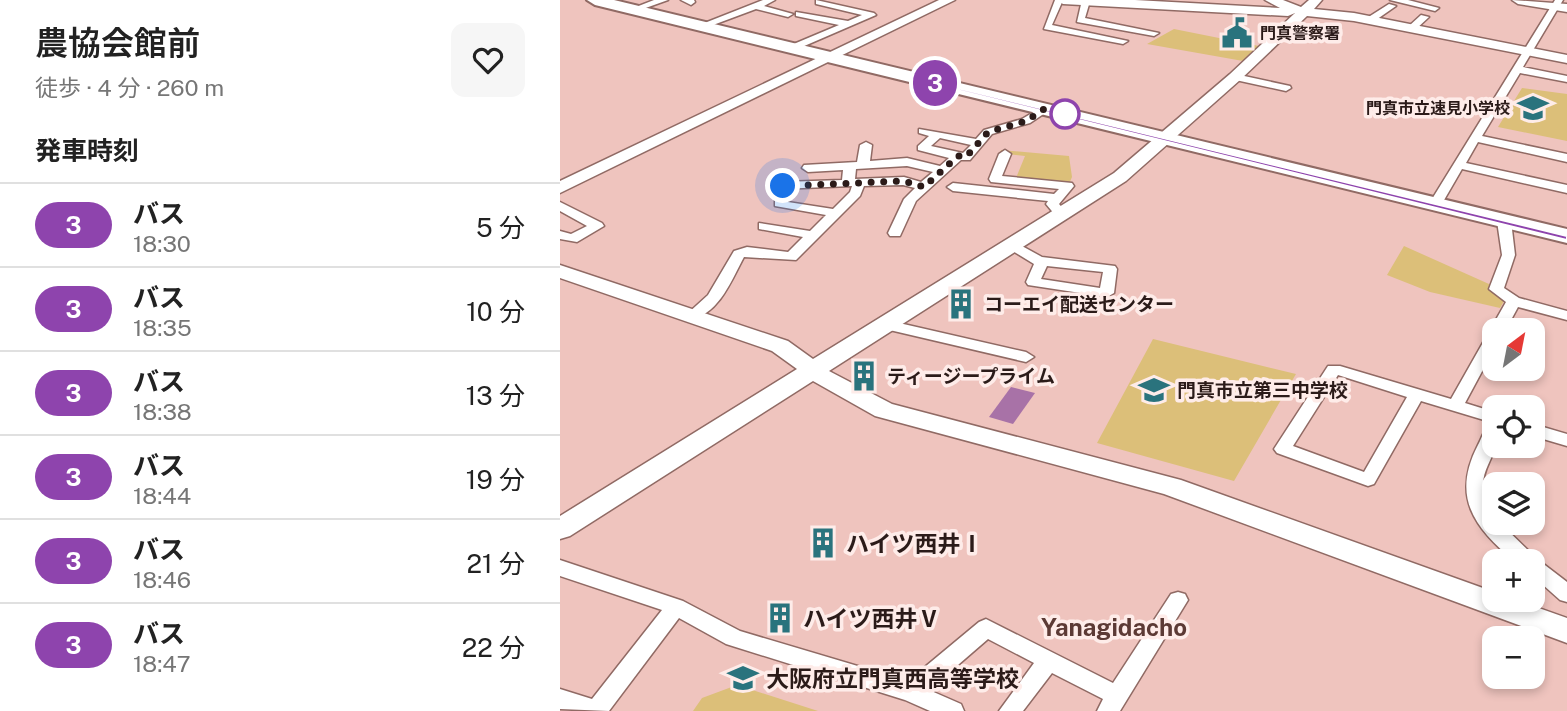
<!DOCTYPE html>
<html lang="ja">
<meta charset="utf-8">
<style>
body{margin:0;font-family:"Public Sans","Noto Sans JP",sans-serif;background:#f6f6f6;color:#222;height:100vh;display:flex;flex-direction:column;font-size:26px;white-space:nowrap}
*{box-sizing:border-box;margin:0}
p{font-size:23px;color:#767676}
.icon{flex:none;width:38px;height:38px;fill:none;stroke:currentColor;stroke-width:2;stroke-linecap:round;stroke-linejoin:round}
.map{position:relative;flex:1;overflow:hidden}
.side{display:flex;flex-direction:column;background:#fff;width:560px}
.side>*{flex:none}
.badge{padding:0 14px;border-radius:23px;font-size:24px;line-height:46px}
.needle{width:46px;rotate:32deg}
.tools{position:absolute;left:922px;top:318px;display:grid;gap:14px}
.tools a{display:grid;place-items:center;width:63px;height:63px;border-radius:14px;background:#fff;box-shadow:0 4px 10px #0003;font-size:35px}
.you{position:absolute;width:35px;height:35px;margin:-18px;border:5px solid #fff;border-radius:50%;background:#1a73e8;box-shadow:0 0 0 10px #1a73e833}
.map>.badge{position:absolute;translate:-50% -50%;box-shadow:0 0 0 4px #fff}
h2{padding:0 35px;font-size:26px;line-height:63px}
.round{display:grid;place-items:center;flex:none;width:74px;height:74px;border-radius:14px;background:#f6f6f6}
.overview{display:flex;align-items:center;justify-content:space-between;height:119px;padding:0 35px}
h1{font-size:33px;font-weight:600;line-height:52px}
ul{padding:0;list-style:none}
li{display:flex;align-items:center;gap:21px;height:84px;padding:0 35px;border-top:2px solid #e0e0e0}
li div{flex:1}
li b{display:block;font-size:26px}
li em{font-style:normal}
li .badge{min-width:77px;font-weight:700;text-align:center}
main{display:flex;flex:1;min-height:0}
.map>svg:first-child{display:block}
.green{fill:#dcbf79}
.water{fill:#a872a7}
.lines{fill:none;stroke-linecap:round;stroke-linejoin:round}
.street-casing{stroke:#906a64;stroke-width:3}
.secondary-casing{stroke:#906a64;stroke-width:3}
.highway-casing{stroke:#906a64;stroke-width:4}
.street{fill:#fff;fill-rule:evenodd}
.secondary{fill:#fff;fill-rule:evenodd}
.highway{fill:#fff;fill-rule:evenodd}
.line{fill:#8e44ad;stroke:#fff;stroke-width:2}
.walk{stroke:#2b1b19;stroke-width:7;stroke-dasharray:0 12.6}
.stop-dot{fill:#fff;stroke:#8e44ad;stroke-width:3.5}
.labels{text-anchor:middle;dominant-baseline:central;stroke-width:7;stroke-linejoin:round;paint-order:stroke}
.far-poi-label{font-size:16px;font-weight:bold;fill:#2b1b19;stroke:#feece9;text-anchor:start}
.poi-label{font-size:19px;font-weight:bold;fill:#2b1b19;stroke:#feece9;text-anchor:start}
.near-poi-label{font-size:23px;font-weight:bold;fill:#2b1b19;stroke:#feece9;text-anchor:start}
.near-neighbourhood-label{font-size:24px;font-weight:bold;fill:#5c3a35;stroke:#feece9}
</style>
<main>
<section class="side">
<div class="overview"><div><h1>農協会館前</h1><p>徒歩 · 4 分 · 260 m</p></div><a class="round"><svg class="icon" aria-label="heart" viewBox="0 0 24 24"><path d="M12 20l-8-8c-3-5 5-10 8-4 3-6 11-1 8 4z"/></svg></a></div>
<h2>発車時刻</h2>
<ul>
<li><span class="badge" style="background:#8e44ad;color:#fff">3</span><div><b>バス</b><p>18:30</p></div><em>5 分</em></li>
<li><span class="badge" style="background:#8e44ad;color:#fff">3</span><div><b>バス</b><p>18:35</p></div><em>10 分</em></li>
<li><span class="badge" style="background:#8e44ad;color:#fff">3</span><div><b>バス</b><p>18:38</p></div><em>13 分</em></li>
<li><span class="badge" style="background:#8e44ad;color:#fff">3</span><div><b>バス</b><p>18:44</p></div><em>19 分</em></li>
<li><span class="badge" style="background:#8e44ad;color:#fff">3</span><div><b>バス</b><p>18:46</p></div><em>21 分</em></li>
<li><span class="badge" style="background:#8e44ad;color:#fff">3</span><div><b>バス</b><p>18:47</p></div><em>22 分</em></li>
</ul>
</section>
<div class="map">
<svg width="1007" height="711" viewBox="0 0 1007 711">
<rect width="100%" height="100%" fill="#efc4be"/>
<path class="green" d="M614,29L699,46L683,61L587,44Z
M962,88L1007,94V141L938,127Z
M441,150L509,156L512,177L509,184L456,178L465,156L440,153Z
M844,246L929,284L944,301L940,308L870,292L827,275Z
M593,339L736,374L674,481L537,443Z
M177,685L258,711H133L142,698Z"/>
<path class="water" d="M451,387L475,393L453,424L429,417Z"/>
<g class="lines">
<g class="street-casing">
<path id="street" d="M94,0H108L80,10L76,7Z
M121,0H134L135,2L131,5Z
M203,0H215L204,6L233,14L228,17L196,9L145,28L137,26Z
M256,0L314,13L316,15L235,50H229V46L279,25L236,16V12L288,21L302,15L256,4Z
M495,0H503L492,25L568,41L563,44L484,29Z
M522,0L530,1L525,18L599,33L594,36L517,22Z
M830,0H848L879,8L875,11Z
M995,0H1003L963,67L1007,76V82L960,73L922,136L1007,154V162L918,142L906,163L1007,185V193L902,169L880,207H870L869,204Z
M829,4L836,6L813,22H807V18Z
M861,15L869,17L855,30H849V26Z
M675,74L730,86L731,88L726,91L671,79L670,77Z
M484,106L488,107V111L470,123L432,134L410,160H401L356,201L340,236H330L328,233L344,199L355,188L343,185L304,186L300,196L236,260L184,257C172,279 160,312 133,319L126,315L148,295L174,251L187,247L228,252L243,237L199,229V223L250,231L266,215L215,206V200L273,209L290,192L292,186L219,189V183L223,182L282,180L283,170L248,172L242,168L244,165L297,162L300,145L306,142L312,145L310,161L347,158L380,166L389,158L358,150V146L369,136L359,133V129L416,139L424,130L462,119ZM380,138L411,145L403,153L371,146ZM347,166L373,172L361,182L344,177L295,179L296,169Z
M445,150L451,154L442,176L512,183L514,186L499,204L507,213L506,216H496L486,204L488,201L393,191L387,187L393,183L494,194L499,189L431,182L429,179L439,154Z
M0,202L42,223L44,226L17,242L0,239V231L11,234L27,226L0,211Z
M944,217L951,221L955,255L944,288L959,298L1007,311V320L958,307L945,331H934V349L905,403L934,412V423L861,401L814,484L808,486L717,453L714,449L768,366H780L891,399L946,302L929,289L942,255L937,221ZM778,375L847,397L804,472L733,446Z
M453,241L482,257L555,266L557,269L554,293L547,297L468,285L466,282L474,264L448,248L446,245L448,242ZM487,266L543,272L540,288L481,279Z
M326,320L466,352L474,357L466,362L321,328L318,325L321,322Z
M934,424C935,430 936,441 935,447C932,460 923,470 923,485C924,499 934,510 934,523H940L977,559L1007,582V602L1000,600L973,576V562H955C914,527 891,497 918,445C923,436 924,427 934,424Z
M973,424L1007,434V446L973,436Z
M0,560L123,601L180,631L348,681L419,622L426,619L553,683L611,594L618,592L625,594L628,600L560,711H537L543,699L492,673L463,711H439L474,663L428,639L369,690L401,704L404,711H370L345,700L166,644L119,618L49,711L0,709V689L32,699L102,610L0,576Z"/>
</g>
<g class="secondary-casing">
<path id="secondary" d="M379,0H395L0,193V181Z
M497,0H575L720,8L705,0H723L741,7L749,0H762L754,9L794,13L1007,55V63L794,21L747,16L680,80L566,181L269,371L332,404L621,480L934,592V600H956L1007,618V643L604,494L315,416L253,381L10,536L0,539V516L237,369L212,351L0,278V265L228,341L253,359L554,173L670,74L735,13L728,16L503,4Z
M952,0L1007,4V12L958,4Z"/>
</g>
<g class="highway-casing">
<path id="highway" d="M27,0H54L1007,229V243L35,5Z"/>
</g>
<use href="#street" class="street"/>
<use href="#secondary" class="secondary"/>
<use href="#highway" class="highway"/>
</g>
<path class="line" d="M31,0H35L1007,236V240Z"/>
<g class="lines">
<path class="walk" d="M223,186L344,181L364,187L398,156L406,157L428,132L466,121L484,109L505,114"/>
</g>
<defs>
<g id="civic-bare" transform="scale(2.415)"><path d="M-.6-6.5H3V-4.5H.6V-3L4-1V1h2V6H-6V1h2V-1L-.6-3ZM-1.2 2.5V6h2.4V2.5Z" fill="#2a737d" stroke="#feece9" stroke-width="2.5" paint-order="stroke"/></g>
<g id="school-bare" transform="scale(2.415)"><path d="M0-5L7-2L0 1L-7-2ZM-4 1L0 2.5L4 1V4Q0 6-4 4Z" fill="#2a737d" stroke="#feece9" stroke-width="2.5" paint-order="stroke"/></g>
<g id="building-bare" transform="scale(2.415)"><path d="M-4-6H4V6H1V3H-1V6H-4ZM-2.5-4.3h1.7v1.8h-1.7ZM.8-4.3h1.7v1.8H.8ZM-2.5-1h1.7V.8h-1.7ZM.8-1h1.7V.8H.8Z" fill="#2a737d" stroke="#feece9" stroke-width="2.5" paint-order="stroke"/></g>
</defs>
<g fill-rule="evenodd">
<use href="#civic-bare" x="677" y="33"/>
<use href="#school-bare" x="973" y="108"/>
<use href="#building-bare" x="401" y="304"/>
<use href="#building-bare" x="304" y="376"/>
<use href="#school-bare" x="594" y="390"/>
<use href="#building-bare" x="263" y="543"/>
<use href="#building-bare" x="220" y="618"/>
<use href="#school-bare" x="183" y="678"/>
</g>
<circle class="stop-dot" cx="505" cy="114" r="14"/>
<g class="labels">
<g class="far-poi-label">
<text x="700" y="33">門真警察署</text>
<text x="950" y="108" text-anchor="end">門真市立速見小学校</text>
</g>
<g class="poi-label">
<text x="424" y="304">コーエイ配送センター</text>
<text x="327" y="376">ティージープライム</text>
<text x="617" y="390">門真市立第三中学校</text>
</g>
<g class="near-poi-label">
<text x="286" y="543">ハイツ西井Ⅰ</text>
<text x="243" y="618">ハイツ西井Ⅴ</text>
<text x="206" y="678">大阪府立門真西高等学校</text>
</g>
<g class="near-neighbourhood-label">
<text x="554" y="627">Yanagidacho</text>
</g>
</g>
</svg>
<div class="tools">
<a><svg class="needle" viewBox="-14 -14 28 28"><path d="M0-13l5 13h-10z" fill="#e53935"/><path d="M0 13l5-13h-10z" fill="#767676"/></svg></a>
<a><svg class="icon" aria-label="locate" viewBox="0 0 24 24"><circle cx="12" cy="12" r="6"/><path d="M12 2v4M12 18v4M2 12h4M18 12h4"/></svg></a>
<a><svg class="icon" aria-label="layers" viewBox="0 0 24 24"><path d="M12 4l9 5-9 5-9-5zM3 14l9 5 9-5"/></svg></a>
<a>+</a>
<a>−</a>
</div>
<div class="you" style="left:223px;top:186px"></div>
<b class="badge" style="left:375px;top:83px;background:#8e44ad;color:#fff">3</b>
</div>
</main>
